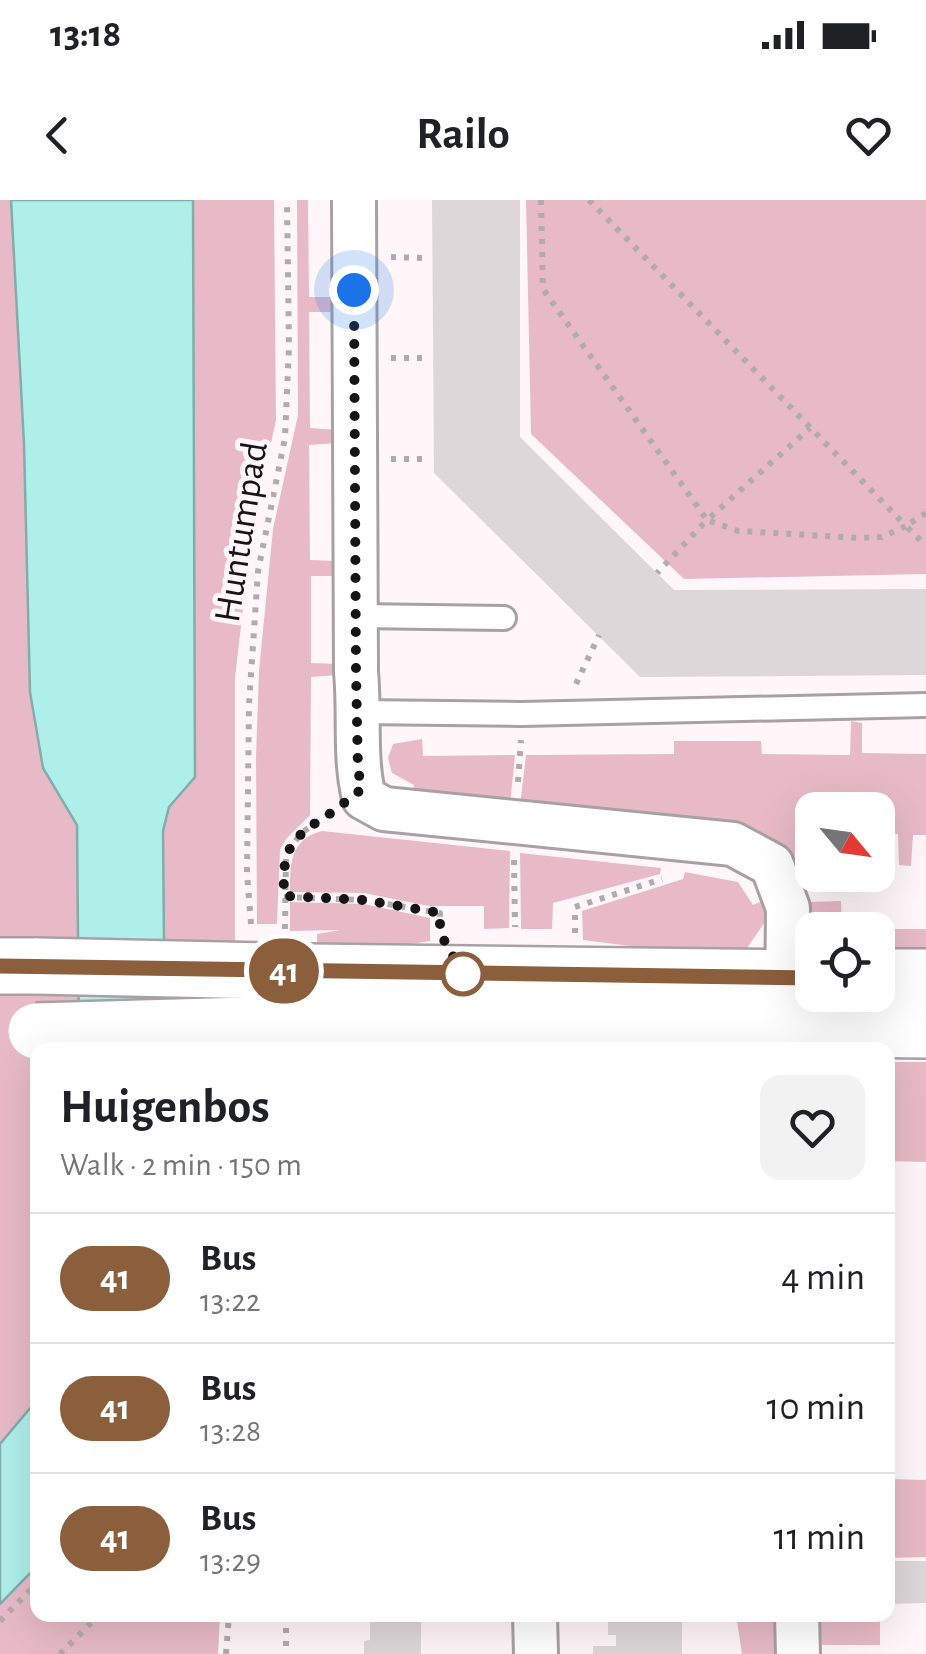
<!DOCTYPE html>
<meta charset="utf-8">
<style>
body{margin:0;font-family:"Alegreya Sans",sans-serif;background:#f2f2f2;color:#202124;height:100vh;display:flex;flex-direction:column;font-size:38px;white-space:nowrap}
*{box-sizing:border-box;margin:0}
p{font-size:32px;color:#757577}
.icon{flex:none;width:55px;height:55px;fill:none;stroke:currentColor;stroke-width:2;stroke-linecap:round;stroke-linejoin:round}
.map{position:relative;flex:1;overflow:hidden}
.sheet{position:absolute;left:30px;top:842px;width:865px;height:580px;display:flex;flex-direction:column;background:#fff;border-radius:20px;box-shadow:0 10px 40px #0002}
.sheet>*{flex:none}
.badge{padding:0 20px;border-radius:32px;font-size:35px;line-height:65px}
.needle{width:65px;rotate:119deg}
.buttons{position:absolute;left:795px;top:592px;display:grid;gap:20px}
.buttons a{display:grid;place-items:center;width:100px;height:100px;border-radius:20px;background:#fff;box-shadow:0 10px 40px #0002;font-size:50px}
.you{position:absolute;width:50px;height:50px;margin:-25px;border:8px solid #fff;border-radius:50%;background:#1a73e8;box-shadow:0 0 0 15px #1a73e833}
.map>.badge{position:absolute;translate:-50% -50%;box-shadow:0 0 0 5px #fff}
.round{display:grid;place-items:center;flex:none;width:105px;height:105px;border-radius:20px;background:#f2f2f2}
.summary{display:flex;align-items:center;justify-content:space-between;height:170px;padding:0 30px}
h1{font-size:48px;font-weight:700;line-height:75px}
ul{padding:0;list-style:none}
li{display:flex;align-items:center;gap:30px;height:130px;padding:0 30px;border-top:2px solid #e0e0e0}
li div{flex:1}
li b{display:block;font-size:38px}
li em{font-style:normal}
li .badge{min-width:110px;font-weight:700;text-align:center}
.status{display:flex;justify-content:space-between;align-items:center;height:70px;padding:0 50px;background:#fff;direction:ltr}
.status svg{height:28px;fill:currentColor}
header{display:flex;justify-content:space-between;align-items:center;height:130px;padding:0 30px;background:#fff;font-size:45px;font-weight:700}
.map>svg:first-child{display:block}
.green{fill:#e8bac7}
.water{fill:#afefea;stroke:#81adaa;stroke-width:2.5}
.building{fill:#ded7d9}
.lines{fill:none;stroke-linecap:round;stroke-linejoin:round}
.lane-casing{stroke:#a8a1a3;stroke-width:28}
.street-casing{stroke:#a8a1a3;stroke-width:48}
.secondary-casing{stroke:#a8a1a3;stroke-width:60}
.path{stroke:#b2abad;stroke-width:6;stroke-dasharray:5 8;stroke-linecap:butt}
.lane{stroke:#fff;stroke-width:22}
.street{stroke:#fff;stroke-width:42}
.secondary{stroke:#fff;stroke-width:55}
.secondary-bridge-casing{stroke:#a8a1a3;stroke-width:60;stroke-linecap:butt}
.secondary-bridge{stroke:#fff;stroke-width:55}
.line-casing{stroke:#fff;stroke-width:22}
.line{stroke:#8b5e3c;stroke-width:15}
.walk{stroke:#171415;stroke-width:10;stroke-dasharray:0 18}
.stop-dot{fill:#fff;stroke:#8b5e3c;stroke-width:5}
.labels{text-anchor:middle;dominant-baseline:central;stroke-width:10;stroke-linejoin:round;paint-order:stroke}
.street-label{font-size:38px;fill:#171415;stroke:#fef6f8}
</style>
<div class="status"><b>13:18</b><svg viewBox="0 0 49 12"><path d="M0 12V9h3v3zM5 12V6h3v6zM10 12V3h3v9zM15 12V0h3v12zM26 1h20v11H26zM47 4h2v5h-2z"/></svg></div>
<header><svg class="icon" aria-label="back" viewBox="0 0 24 24"><path d="M15 5l-7 7 7 7"/></svg>Railo<svg class="icon" aria-label="heart" viewBox="0 0 24 24"><path d="M12 20l-8-8c-3-5 5-10 8-4 3-6 11-1 8 4z"/></svg></header>
<div class="map">
<svg width="926" height="1454" viewBox="0 0 926 1454">
<rect width="100%" height="100%" fill="#fef6f8"/>
<path class="green" d="M0,0H11L24,244L30,492L43,568L77,625L79,850H38L37,1200L0,1244Z
M193,0H274L276,220L252,330L235,478V742L164,744L163,631L169,607L195,577Z
M297,0H308L309,97H336V112H309L310,228L339,230L337,243L309,245L310,360L337,361L338,376H311V463L338,464V475L311,477L310,615L286,639L280,650L277,724H257L256,556L259,471L273,329L298,215Z
M526,0H926V374L684,379L531,234Z
M851,521L862,523V553L926,554V635H913L911,666L899,665L898,634H878V610H812V665L795,658L763,633L520,606L526,555L674,554V541H761L762,554L850,555Z
M422,539L423,556L515,555L510,605L413,594L414,585L392,573L388,558L393,544Z
M322,631L510,651L509,728L484,729V706H429L364,693L290,692C290,664 290,639 322,631Z
M520,653L661,668L660,674L553,703L552,729H521Z
M685,672L738,682L753,705L766,699L767,719L745,751L678,752L583,740L582,711L683,679Z
M841,701L842,729H926V756H878V730H819L809,720V702Z
M290,702L364,704L430,718V741L339,755H317V734L340,730L290,731Z
M888,862H926V962L888,961Z
M888,1279L926,1280V1357L888,1358Z
M37,1366L38,1415H220L218,1454H0V1404Z
M736,1415H781V1454H742Z
M821,1415H880V1445H821Z"/>
<path class="water" d="M11,0H193L195,577L169,607L163,631L165,850H79L77,625L43,568L30,492L24,244Z
M37,1200V1366L0,1404V1244Z"/>
<path class="building" d="M432,0H520V237L674,390L926,389V475L640,477L434,273Z
M888,1361H926V1403L888,1404Z
M370,1415H421V1454H364V1441L370,1440Z
M608,1415H655V1419H682V1454H593V1446H616V1435H608Z"/>
<g class="lines">
<g class="lane-casing">
<path id="lane" d="M356,416L504,418
M359,512L521,514L926,505"/>
</g>
<g class="street-casing">
<path id="street" d="M354,0L356,472C360,514 354,557 364,598L384,609L733,644L772,665L788,708L787,806
M535,1415L536,1454
M797,1415L798,1454"/>
</g>
<g class="secondary-casing">
<path id="secondary" d="M0,766H37
M308,772L812,778
M878,777H926
M315,823L926,830"/>
</g>
<path class="path" d="M541,0L543,89L707,320L810,228
M589,0L906,326L882,337L861,338L738,331L707,320L657,373
M391,57L425,58
M391,158H425
M391,259H425
M926,313L906,326L926,346
M576,484L599,435
M518,582L521,540
M514,660L515,727
M284,697L364,700L440,713V727
M251,724L247,673L249,504L258,371L285,238L289,147L287,0
M285,729L286,656L300,634L331,612
M575,733V707L662,679
M286,1415V1454
M0,1421L38,1382
M60,1454L99,1415
M226,1454L229,1415"/>
<use href="#lane" class="lane"/>
<use href="#street" class="street"/>
<use href="#secondary" class="secondary"/>
<g class="secondary-bridge-casing">
<path id="secondary-bridge" d="M37,766L308,772
M36,831L315,823"/>
</g>
<use href="#secondary-bridge" class="secondary-bridge"/>
</g>
<g class="lines">
<g class="line-casing">
<path id="line" d="M0,766L812,778"/>
</g>
<use href="#line" class="line"/>
<path class="walk" d="M354,90L356,472L358,570L362,589C347,600 333,613 317,622C284,644 283,659 284,696L364,700L440,713V733L463,774"/>
</g>
<circle class="stop-dot" cx="463" cy="774" r="20"/>
<g class="labels">
<g class="street-label">
<text transform="translate(242 332) rotate(-81)">Huntumpad</text>
</g>
</g>
</svg>
<div class="buttons">
<a><svg class="needle" viewBox="-14 -14 28 28"><path d="M0-13l5 13h-10z" fill="#e53935"/><path d="M0 13l5-13h-10z" fill="#757577"/></svg></a>
<a><svg class="icon" aria-label="locate" viewBox="0 0 24 24"><circle cx="12" cy="12" r="6"/><path d="M12 2v4M12 18v4M2 12h4M18 12h4"/></svg></a>
</div>
<div class="you" style="left:354px;top:90px"></div>
<b class="badge" style="left:284px;top:771px;background:#8b5e3c;color:#fff">41</b>
<section class="sheet">
<div class="summary"><div><h1>Huigenbos</h1><p>Walk · 2 min · 150 m</p></div><a class="round"><svg class="icon" aria-label="heart" viewBox="0 0 24 24"><path d="M12 20l-8-8c-3-5 5-10 8-4 3-6 11-1 8 4z"/></svg></a></div>
<ul>
<li><span class="badge" style="background:#8b5e3c;color:#fff">41</span><div><b>Bus</b><p>13:22</p></div><em>4 min</em></li>
<li><span class="badge" style="background:#8b5e3c;color:#fff">41</span><div><b>Bus</b><p>13:28</p></div><em>10 min</em></li>
<li><span class="badge" style="background:#8b5e3c;color:#fff">41</span><div><b>Bus</b><p>13:29</p></div><em>11 min</em></li>
</ul>
</section>
</div>
